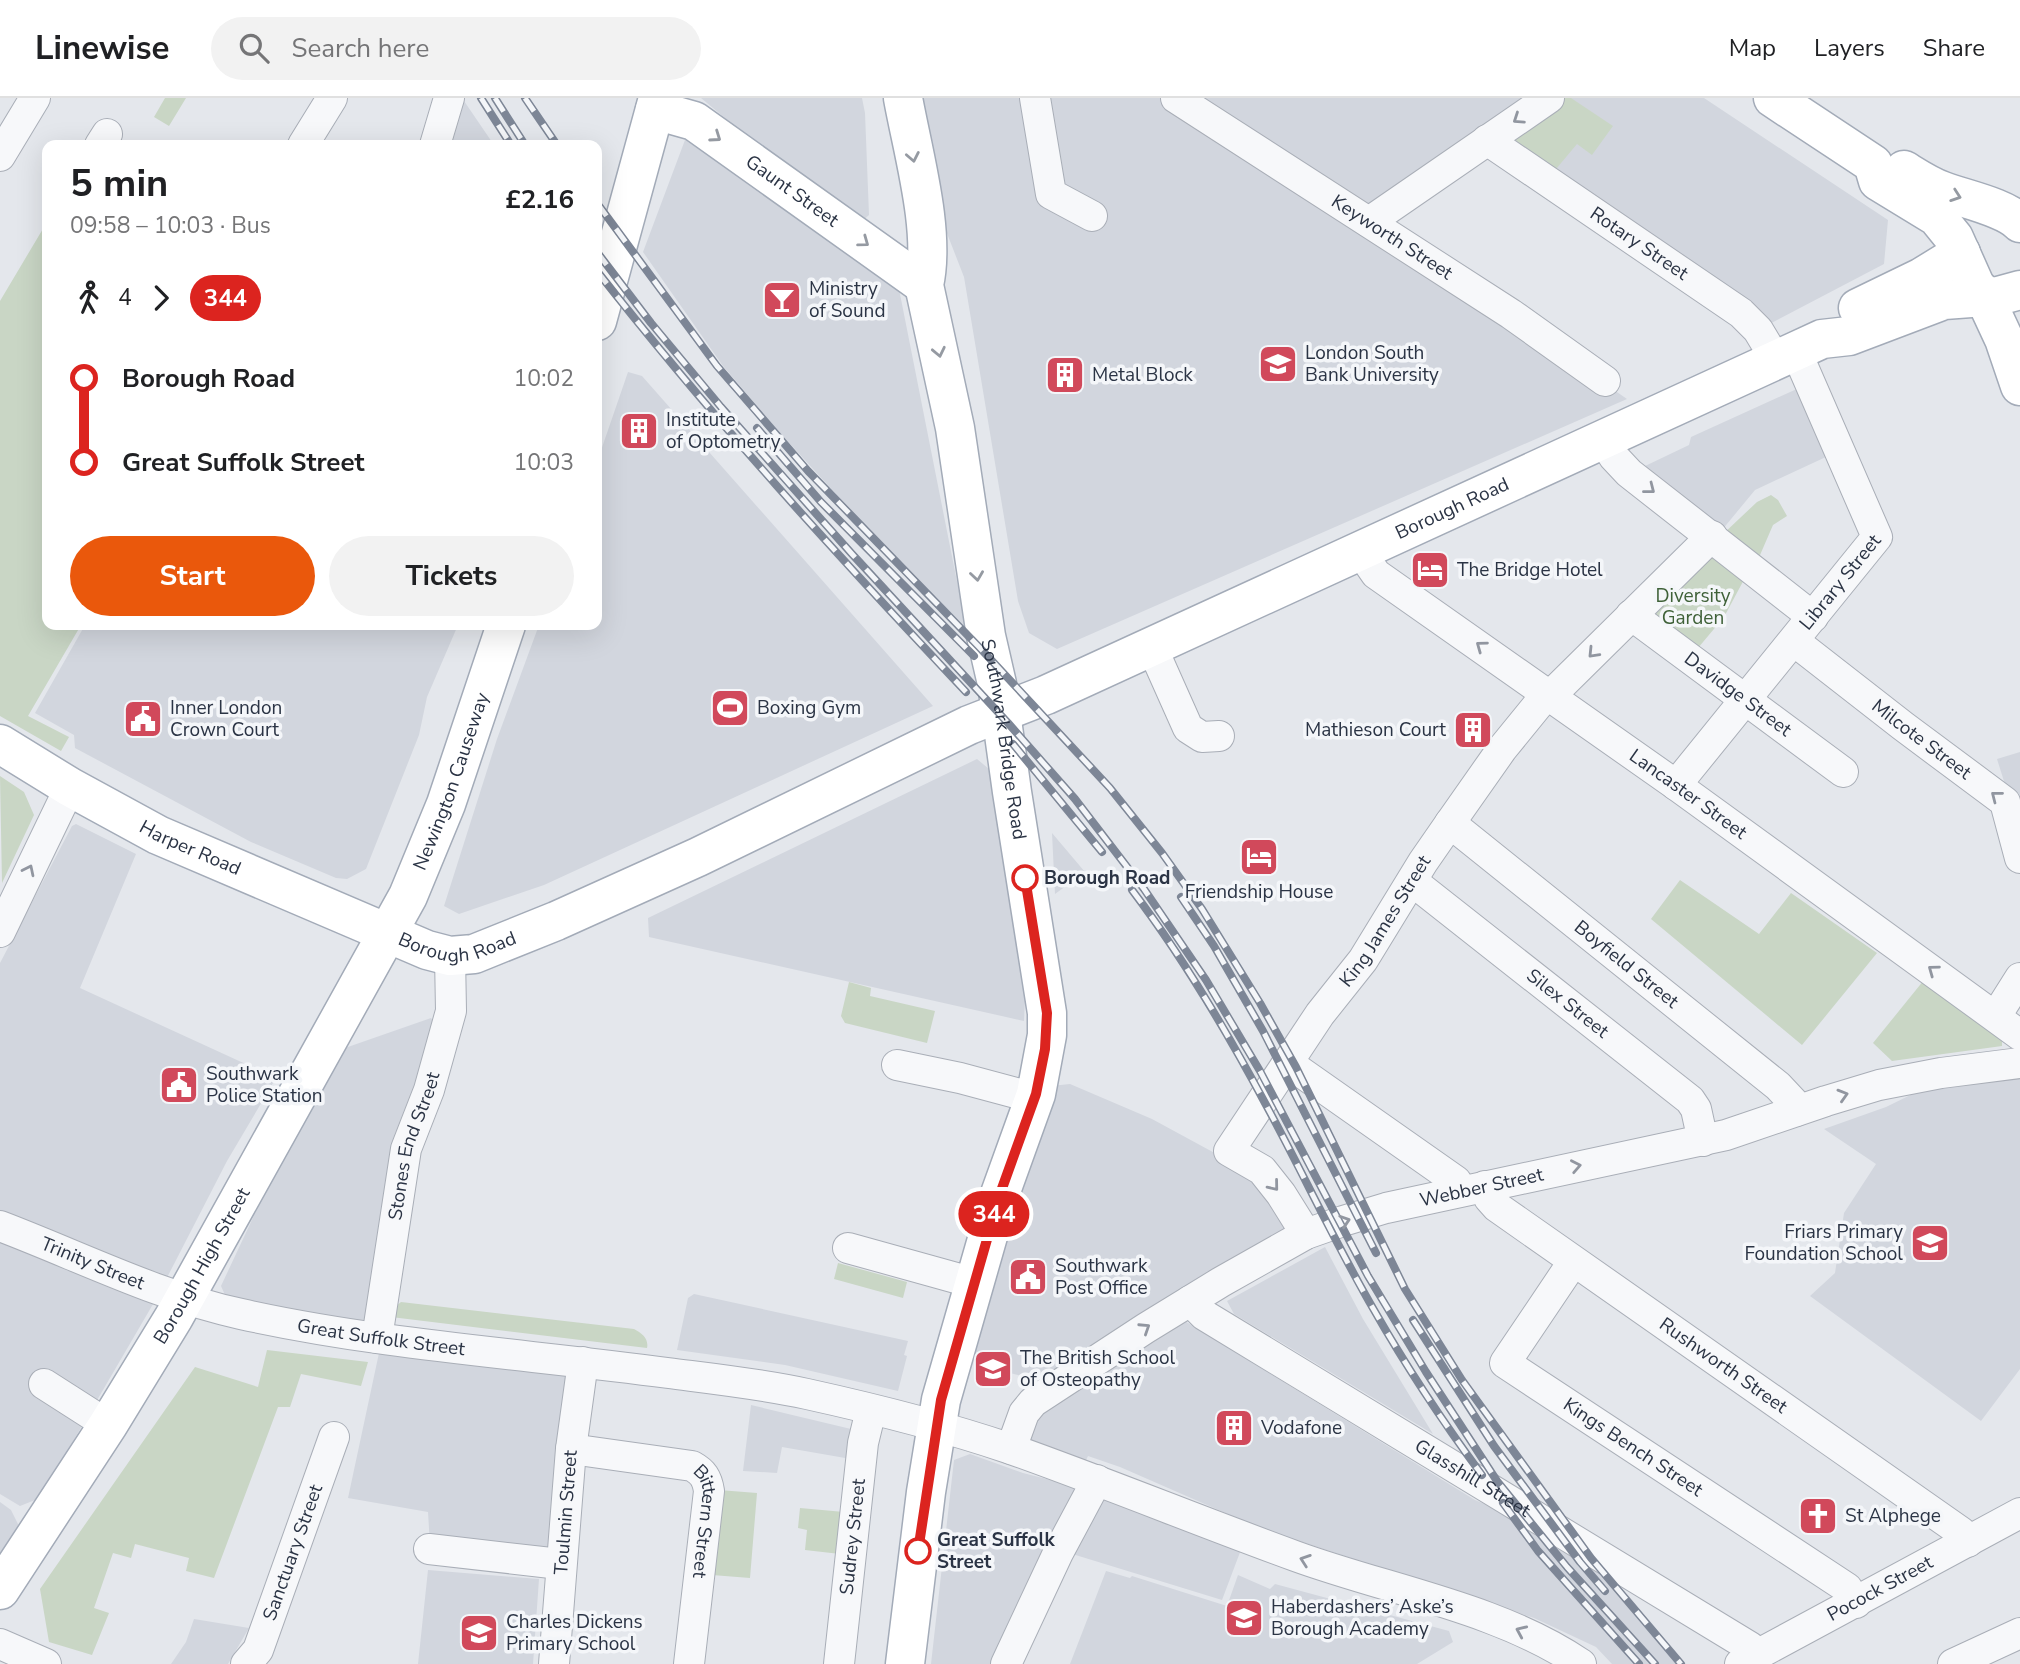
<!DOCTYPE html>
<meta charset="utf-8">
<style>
body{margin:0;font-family:"Nunito Sans",sans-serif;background:#f2f2f2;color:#202124;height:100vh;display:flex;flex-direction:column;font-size:26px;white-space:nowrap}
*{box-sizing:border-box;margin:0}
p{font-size:23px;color:#757577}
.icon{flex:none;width:38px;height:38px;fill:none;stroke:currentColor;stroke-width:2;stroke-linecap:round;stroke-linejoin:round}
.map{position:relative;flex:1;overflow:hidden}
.side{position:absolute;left:42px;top:42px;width:560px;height:490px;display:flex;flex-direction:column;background:#fff;border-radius:14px;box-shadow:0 7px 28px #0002}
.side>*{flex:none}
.badge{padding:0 14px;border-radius:23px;font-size:24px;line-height:46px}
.map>.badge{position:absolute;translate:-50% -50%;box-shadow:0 0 0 4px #fff}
.legs{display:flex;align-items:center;gap:10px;height:77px;padding:0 28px;font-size:23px}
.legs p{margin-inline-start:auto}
.overview{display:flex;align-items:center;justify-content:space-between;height:119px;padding:0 28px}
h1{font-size:38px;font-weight:700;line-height:52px}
.button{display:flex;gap:14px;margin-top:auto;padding:14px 28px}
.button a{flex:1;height:80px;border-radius:42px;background:#ea580c;color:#fff;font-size:28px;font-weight:700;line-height:80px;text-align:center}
.button a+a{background:#f2f2f2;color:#202124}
ul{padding:0 28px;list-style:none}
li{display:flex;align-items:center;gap:24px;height:84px;font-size:26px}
li i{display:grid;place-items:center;width:10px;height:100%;margin:0 9px;background:currentColor}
li i::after{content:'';width:18px;height:18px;margin:-9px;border:5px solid;border-radius:50%;background:#fff}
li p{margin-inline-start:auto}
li:first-child i{background:linear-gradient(#0000 50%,currentColor 0)}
li:last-child i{background:linear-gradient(currentColor 50%,#0000 0)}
header{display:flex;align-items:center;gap:42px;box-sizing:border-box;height:98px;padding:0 35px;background:#fff;border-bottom:2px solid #e0e0e0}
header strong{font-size:33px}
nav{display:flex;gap:38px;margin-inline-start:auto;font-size:24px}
.search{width:490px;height:63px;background:#f2f2f2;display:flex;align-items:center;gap:18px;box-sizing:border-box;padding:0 24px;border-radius:38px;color:#757577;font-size:26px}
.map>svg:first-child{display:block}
.built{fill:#d2d6de}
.green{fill:#c9d6c5}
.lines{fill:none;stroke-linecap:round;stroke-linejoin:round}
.minor-casing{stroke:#a9aeb7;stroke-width:32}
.major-casing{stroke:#a3abb8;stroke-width:41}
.minor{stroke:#f7f8fa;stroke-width:30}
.major{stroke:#fff;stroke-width:38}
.rail-casing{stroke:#7d8696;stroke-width:8}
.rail{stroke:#f4f6f9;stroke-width:5;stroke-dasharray:16;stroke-linecap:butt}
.oneway{stroke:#9196a0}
.oneway2{stroke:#959aa2}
.line-1-casing{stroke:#fff;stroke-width:16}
.line-1{stroke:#dc241f;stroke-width:10}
.stop-1-dot{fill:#fff;stroke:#dc241f;stroke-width:3.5}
.labels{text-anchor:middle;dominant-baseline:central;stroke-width:7;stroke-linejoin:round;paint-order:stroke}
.street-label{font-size:19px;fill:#2b3445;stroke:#f4f6f9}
.poi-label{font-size:19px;fill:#2b3445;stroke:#f4f6f9;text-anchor:start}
.park-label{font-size:19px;fill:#3f6138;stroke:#f4f6f9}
.stop-label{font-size:19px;font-weight:bold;fill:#2b3445;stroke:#f4f6f9;text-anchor:start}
</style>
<header>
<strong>Linewise</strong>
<div class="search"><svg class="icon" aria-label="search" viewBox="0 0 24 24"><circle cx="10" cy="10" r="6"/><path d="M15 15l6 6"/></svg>Search here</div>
<nav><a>Map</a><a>Layers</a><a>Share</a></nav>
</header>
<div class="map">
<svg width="2020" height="1566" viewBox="0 0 2020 1566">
<rect width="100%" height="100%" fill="#e4e7ec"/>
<path class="built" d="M462,0L494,47H446Z
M701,0H862L865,15L869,117L860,125L785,70Z
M907,0H1704L1888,122L1884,166L1758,232L1497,48L1370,124L1627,301L1057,551L1029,535L1018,503L964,179L934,102Z
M685,42L885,178L899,191L966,529L908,475L782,337L723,268L643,154Z
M628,274L642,278L933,608L544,787L459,816L444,808L497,641L539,527H597V364Z
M1799,290L1828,358L1755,392L1722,432L1643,369L1689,347L1691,339Z
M85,527H458L427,599L419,637L366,771L347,781L336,780L251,744L75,650L74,637L35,615Z
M2020,654V734L1997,661Z
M977,661L989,671L1026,879L1024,923L649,839L648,820Z
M76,726L136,756L80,890L276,980L227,1063L156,1201L40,1400L20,1408L0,1396V865L72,728Z
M1052,735L1085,774L1055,796Z
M431,920L440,933L377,1213L362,1225L262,1208L225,1197L221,1188L280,1062L345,950Z
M2020,974V1271L1981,1323L1810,1198L1835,1175L1844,1115L1876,1066L1824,1031L1886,1009L1935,985Z
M1070,986L1152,1021L1257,1078L1287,1120L1288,1138L1051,1285L985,1269L965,1256L1051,988Z
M1325,1149L1363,1221L1433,1336L1234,1216L1227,1203Z
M694,1196L908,1243L904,1257L907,1258L898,1293L785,1267L677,1252L688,1200Z
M1180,1220L1475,1402L1573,1443L1685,1566H1612L1596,1549L1534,1520L1262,1431L1120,1369L1088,1358L1085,1364L1028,1346L1032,1319Z
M379,1255L570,1277L546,1461L430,1447L428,1414L348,1400Z
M751,1307L851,1331V1361L782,1349L777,1375L743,1373Z
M970,1356L1023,1375L1082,1390L1242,1449L1222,1502L1056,1451L990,1566H931L954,1362Z
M0,1404L11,1412L20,1430L0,1460Z
M428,1472L539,1481L533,1566H418Z
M1106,1473L1130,1480L1132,1478L1227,1508L1238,1477L1270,1491L1275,1486L1449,1533L1453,1544L1417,1566H1070Z
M194,1521L249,1530L228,1566H171L186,1544Z"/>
<path class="green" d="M165,0H186L169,28L154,19Z
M1560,0H1571L1613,28L1592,57L1577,46L1551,77L1505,46Z
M47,124V527H81L28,618L69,639L61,653L0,618V203Z
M1771,397L1778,402L1787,418L1773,427L1757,464L1722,437L1757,404Z
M1712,449L1747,476L1724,519L1698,550L1646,512Z
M0,678L24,694L34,717L2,785Z
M1680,782L1759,836L1791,795L1877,855L1802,947L1651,821Z
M1924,882L2002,939V948L1892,963L1873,945Z
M849,884L871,890L870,898L935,913L927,945L845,925L841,918Z
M838,1165L907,1184L903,1200L834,1181Z
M401,1204L634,1231C642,1235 649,1241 647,1250L391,1219L395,1209Z
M267,1252L368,1264L361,1288L301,1276L290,1309H278L214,1480L186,1473L189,1460L135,1446L131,1460L113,1455L94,1510L109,1515L92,1557L49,1544L40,1491L195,1269L258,1289Z
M719,1392L757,1395L750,1480L712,1477Z
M800,1410L844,1414L840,1456L805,1452L807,1432L798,1430Z"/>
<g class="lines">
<g class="minor-casing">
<g id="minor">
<path d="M1035,0L1051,96L1092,118"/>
<path id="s1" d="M1176,0L1511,216L1605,283"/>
<path id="s2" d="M1487,42L1741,215L1758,232L1776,262"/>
<path d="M100,47L107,36"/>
<path d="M303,47L332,0"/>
<path d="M435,47L449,0"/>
<path d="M0,58L35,0"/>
<path d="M1369,124L1549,0"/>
<path d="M1603,342L1614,359L1629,375L1813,519"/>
<path id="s3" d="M1360,453L1376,476L1676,687L2020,937"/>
<path id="s4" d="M1631,517L1843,674"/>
<path id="s5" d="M1794,543L1903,628L2005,704L2020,760"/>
<path d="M1151,547L1188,630L1202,639L1219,638"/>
<path d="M1549,599L1712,438"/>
<path id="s6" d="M1676,687L1877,439L1796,253"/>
<path id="s7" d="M1450,725L1778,988L1793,1004L1796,1013"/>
<path id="s8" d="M1412,783L1690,1002L1696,1011L1703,1043"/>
<path d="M0,834L70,689"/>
<path d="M1996,918L2020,880"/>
<path d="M1288,965L1456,1083L1462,1093"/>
<path d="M897,967L960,980L1016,995L1036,996"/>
<path id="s9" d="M1485,1088L1489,1100L1497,1109L1961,1434L1968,1444"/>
<path id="s10" d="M0,1128C79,1158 158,1198 241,1216C381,1247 526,1256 668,1275C715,1281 762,1286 807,1296C875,1311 943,1328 1008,1350C1104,1384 1199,1423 1295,1458C1388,1492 1499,1510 1581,1566"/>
<path id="s11" d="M1306,1136L1281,1096L1262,1072L1229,1053L1320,916L1363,862L1423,764L1450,725L1502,651L1546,597"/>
<path d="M848,1150L974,1185"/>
<path id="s12" d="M1573,1164L1505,1265L1847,1490L1856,1505"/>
<path id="s13" d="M1190,1203L1204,1217L1750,1549L1756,1557"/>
<path id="s14" d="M377,1240L406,1051L429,992L451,913L450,858"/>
<path d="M44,1286L108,1327"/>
<path id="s15" d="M571,1351L692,1368C703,1374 707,1380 709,1393L689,1566"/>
<path id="s16" d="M1011,1351L1024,1315L1033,1304L1146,1230L1221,1184L1306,1136L1343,1123L1386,1110L1726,1037L1826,1003L1879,987L1941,975L2020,965"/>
<path d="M429,1451L560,1466"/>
<path d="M0,1546L46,1566"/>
<path id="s17" d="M246,1566L258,1552L334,1339"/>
<path id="s18" d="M554,1566L571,1351L583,1264"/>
<path id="s19" d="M839,1566L863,1345L871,1312"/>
<path d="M1006,1566L1058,1455L1097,1382"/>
<path id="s20" d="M1740,1566L2020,1415"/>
<path d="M1953,1566L2020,1535"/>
</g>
</g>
<g class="major-casing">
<g id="major">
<path id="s21" d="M903,0C913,55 936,134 924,187L955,330L986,538L997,586L1012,694L1047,915V937L1036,996L1000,1096L941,1302L926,1394L905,1566"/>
<path d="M1773,0L1873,66L1878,83L1937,119L1954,140L1975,187L1984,198L2004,241L2020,288"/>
<path id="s22" d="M655,12L694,23L924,187"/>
<path d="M1904,72C1917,80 1929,88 1943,93C1964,101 2005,109 2020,125"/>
<path d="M1858,210L1922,179L1961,155"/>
<path d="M597,223L658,0"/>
<path id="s23" d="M0,646L70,689L158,737L427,852L450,858L474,856L556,823L698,759L969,627L1046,597L1822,241L1849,238L1944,202L1998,198L2020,192"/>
<path id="s24" d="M0,1492L108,1327L174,1219L408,798L446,706L506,527"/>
</g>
</g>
<use href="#minor" class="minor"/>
<use href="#major" class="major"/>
<g class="rail-casing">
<path id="rail" d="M481,0L511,47
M495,0L525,47
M525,0L557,47
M597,105L717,268L808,373L980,550L1110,690L1162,755L1202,811L1260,905L1296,969L1405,1191L1462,1282L1591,1460L1681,1566
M597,154L651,225L721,309L852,456L1008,625L1075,701L1144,791L1206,882L1260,973L1368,1178L1426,1274L1497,1383L1567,1469L1655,1566
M597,173C712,320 838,458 966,594
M757,330L821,404L974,558
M1013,646L1102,754
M1132,792C1182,858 1226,932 1265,1005C1302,1073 1335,1145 1374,1212C1407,1270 1443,1324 1482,1377
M1181,799L1214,848L1263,933L1376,1155
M1413,1222L1494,1348L1580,1464L1605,1493
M1503,1405L1538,1453L1639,1566"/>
</g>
<use href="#rail" class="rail"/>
</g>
<defs><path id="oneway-chevron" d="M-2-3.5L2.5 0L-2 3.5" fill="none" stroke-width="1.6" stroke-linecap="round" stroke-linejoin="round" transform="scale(1.75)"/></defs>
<g class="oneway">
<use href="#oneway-chevron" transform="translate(1518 21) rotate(146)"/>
<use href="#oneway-chevron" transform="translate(1650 391) rotate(38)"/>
<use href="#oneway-chevron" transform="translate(1481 548) rotate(-144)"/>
<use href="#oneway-chevron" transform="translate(1593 555) rotate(134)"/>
<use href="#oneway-chevron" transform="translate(1996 698) rotate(-142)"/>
<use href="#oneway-chevron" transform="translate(29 772) rotate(-64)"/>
<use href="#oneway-chevron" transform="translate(1933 872) rotate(-144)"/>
<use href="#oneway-chevron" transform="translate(1843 997) rotate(-17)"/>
<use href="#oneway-chevron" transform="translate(1576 1068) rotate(-11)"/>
<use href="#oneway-chevron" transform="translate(1274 1088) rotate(51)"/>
<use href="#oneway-chevron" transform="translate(1345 1123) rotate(-18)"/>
<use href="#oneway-chevron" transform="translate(1145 1230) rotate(-33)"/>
<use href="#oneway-chevron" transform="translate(1305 1462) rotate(-161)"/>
<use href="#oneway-chevron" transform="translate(1521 1533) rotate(-156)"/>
</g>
<g class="oneway2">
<use href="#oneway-chevron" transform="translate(716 39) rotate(35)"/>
<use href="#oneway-chevron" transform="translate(913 59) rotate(79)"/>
<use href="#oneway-chevron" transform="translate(1956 98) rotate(19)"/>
<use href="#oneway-chevron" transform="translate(864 144) rotate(36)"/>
<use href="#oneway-chevron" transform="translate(939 254) rotate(78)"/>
<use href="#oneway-chevron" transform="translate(977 478) rotate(82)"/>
</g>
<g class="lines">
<g class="line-1-casing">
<path id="line-1" d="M918,1453L941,1302L1000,1096L1036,996L1045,951L1047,915L1025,780"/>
</g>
<use href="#line-1" class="line-1"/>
</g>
<defs>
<g id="bar-square" transform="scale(2.0125)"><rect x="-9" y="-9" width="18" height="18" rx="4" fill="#d1495b" stroke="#f4f6f9"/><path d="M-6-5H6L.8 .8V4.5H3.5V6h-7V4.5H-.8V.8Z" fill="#fff"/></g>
<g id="university-square" transform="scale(2.0125)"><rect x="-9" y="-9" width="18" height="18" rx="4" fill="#d1495b" stroke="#f4f6f9"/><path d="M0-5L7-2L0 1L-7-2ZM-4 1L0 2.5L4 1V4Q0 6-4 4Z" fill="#fff"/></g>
<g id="building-square" transform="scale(2.0125)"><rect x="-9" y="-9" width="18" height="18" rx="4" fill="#d1495b" stroke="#f4f6f9"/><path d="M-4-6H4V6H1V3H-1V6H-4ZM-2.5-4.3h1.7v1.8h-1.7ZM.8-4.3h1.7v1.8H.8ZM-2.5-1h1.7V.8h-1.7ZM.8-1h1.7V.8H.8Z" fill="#fff"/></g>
<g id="hotel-square" transform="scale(2.0125)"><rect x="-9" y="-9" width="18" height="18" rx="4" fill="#d1495b" stroke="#f4f6f9"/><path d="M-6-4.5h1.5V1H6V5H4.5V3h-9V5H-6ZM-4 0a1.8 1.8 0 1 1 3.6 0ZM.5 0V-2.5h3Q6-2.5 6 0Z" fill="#fff"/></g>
<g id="stadium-square" transform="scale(2.0125)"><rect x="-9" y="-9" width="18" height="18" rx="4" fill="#d1495b" stroke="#f4f6f9"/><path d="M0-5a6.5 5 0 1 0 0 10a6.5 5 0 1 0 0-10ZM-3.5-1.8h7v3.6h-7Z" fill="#fff"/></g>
<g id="civic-square" transform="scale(2.0125)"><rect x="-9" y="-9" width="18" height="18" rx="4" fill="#d1495b" stroke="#f4f6f9"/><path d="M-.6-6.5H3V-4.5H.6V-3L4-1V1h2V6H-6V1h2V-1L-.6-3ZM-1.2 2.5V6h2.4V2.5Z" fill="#fff"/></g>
<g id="school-square" transform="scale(2.0125)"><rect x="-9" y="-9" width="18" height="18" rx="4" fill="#d1495b" stroke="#f4f6f9"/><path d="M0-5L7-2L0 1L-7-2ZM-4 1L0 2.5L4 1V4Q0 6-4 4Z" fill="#fff"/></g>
<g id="church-square" transform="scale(2.0125)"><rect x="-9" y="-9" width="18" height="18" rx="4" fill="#d1495b" stroke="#f4f6f9"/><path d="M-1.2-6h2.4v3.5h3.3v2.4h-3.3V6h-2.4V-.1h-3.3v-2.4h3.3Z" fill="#fff"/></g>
</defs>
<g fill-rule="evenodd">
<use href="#bar-square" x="782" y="202"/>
<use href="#university-square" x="1278" y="266"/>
<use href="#building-square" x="1065" y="277"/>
<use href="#building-square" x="639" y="333"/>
<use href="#hotel-square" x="1430" y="472"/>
<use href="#stadium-square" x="730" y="610"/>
<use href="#civic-square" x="143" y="621"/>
<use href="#building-square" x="1473" y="632"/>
<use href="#hotel-square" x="1259" y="759"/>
<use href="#civic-square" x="179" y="987"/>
<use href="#school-square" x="1930" y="1145"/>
<use href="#civic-square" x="1028" y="1179"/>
<use href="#university-square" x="993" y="1271"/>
<use href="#building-square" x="1234" y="1330"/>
<use href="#church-square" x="1818" y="1418"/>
<use href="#school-square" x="1244" y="1520"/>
<use href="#school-square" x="479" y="1535"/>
</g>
<g class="stop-1-dot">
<circle cx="1025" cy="780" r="12"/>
<circle cx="918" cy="1453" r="12"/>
</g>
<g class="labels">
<g class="street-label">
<text stroke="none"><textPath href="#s22" startOffset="161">Gaunt Street</textPath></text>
<text stroke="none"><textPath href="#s1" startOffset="257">Keyworth Street</textPath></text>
<text stroke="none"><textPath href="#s2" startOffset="184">Rotary Street</textPath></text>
<text stroke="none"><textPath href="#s23" startOffset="1598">Borough Road</textPath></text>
<text stroke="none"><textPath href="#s6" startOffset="261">Library Street</textPath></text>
<text stroke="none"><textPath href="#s4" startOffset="133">Davidge Street</textPath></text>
<text stroke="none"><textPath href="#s21" startOffset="651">Southwark Bridge Road</textPath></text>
<text stroke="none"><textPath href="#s5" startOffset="161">Milcote Street</textPath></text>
<text stroke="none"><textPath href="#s24" startOffset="928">Newington Causeway</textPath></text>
<text stroke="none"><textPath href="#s3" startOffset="410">Lancaster Street</textPath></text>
<text stroke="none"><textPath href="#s23" startOffset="217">Harper Road</textPath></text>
<text stroke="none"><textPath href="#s11" startOffset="394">King James Street</textPath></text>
<text stroke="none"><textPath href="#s23" startOffset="506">Borough Road</textPath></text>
<text stroke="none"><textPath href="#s7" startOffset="226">Boyfield Street</textPath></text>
<text stroke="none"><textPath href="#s8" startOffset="198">Silex Street</textPath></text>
<text stroke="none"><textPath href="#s14" startOffset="196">Stones End Street</textPath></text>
<text stroke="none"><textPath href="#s16" startOffset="555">Webber Street</textPath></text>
<text stroke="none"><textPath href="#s10" startOffset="100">Trinity Street</textPath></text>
<text stroke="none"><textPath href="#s24" startOffset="382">Borough High Street</textPath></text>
<text stroke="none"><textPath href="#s10" startOffset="399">Great Suffolk Street</textPath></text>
<text stroke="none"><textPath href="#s9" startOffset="301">Rushworth Street</textPath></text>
<text stroke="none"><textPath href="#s12" startOffset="275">Kings Bench Street</textPath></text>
<text stroke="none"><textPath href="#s13" startOffset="334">Glasshill Street</textPath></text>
<text stroke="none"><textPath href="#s18" startOffset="152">Toulmin Street</textPath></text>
<text stroke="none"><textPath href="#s15" startOffset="184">Bittern Street</textPath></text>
<text stroke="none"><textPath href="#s19" startOffset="128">Sudrey Street</textPath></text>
<text stroke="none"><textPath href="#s17" startOffset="122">Sanctuary Street</textPath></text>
<text stroke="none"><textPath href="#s20" startOffset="159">Pocock Street</textPath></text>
</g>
<g class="poi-label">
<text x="809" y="191">Ministry<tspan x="809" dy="22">of Sound</tspan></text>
<text x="1305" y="255">London South<tspan x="1305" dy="22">Bank University</tspan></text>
<text x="1092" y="277">Metal Block</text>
<text x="666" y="322">Institute<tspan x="666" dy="22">of Optometry</tspan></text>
<text x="1457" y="472">The Bridge Hotel</text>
<text x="170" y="610">Inner London<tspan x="170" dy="22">Crown Court</tspan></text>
<text x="757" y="610">Boxing Gym</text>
<text x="1446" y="632" text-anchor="end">Mathieson Court</text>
<text x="1259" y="794" text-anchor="middle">Friendship House</text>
<text x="206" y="976">Southwark<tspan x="206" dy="22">Police Station</tspan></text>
<text x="1903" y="1134" text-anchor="end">Friars Primary<tspan x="1903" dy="22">Foundation School</tspan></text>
<text x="1055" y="1168">Southwark<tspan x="1055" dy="22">Post Office</tspan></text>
<text x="1020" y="1260">The British School<tspan x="1020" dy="22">of Osteopathy</tspan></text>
<text x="1261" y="1330">Vodafone</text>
<text x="1845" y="1418">St Alphege</text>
<text x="1271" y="1509">Haberdashers’ Aske’s<tspan x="1271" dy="22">Borough Academy</tspan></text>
<text x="506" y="1524">Charles Dickens<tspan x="506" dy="22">Primary School</tspan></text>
</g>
<g class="park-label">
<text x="1693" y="498">Diversity<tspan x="1693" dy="22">Garden</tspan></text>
</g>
<g class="stop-label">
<text x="1044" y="780">Borough Road</text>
<text x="937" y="1442">Great Suffolk<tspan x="937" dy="22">Street</tspan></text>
</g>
</g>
</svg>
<b class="badge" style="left:994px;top:1116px;background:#dc241f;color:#fff">344</b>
<section class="side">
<div class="overview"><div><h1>5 min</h1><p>09:58 – 10:03 · Bus</p></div><b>£2.16</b></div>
<div class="legs"><svg class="icon" aria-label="walk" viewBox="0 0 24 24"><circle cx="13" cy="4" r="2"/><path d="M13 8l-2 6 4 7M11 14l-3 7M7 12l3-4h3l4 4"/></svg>4<svg class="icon" aria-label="forward" viewBox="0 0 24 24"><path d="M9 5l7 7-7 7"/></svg><b class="badge" style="background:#dc241f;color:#fff">344</b></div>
<ul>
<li><i style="color:#dc241f"></i><b>Borough Road</b><p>10:02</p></li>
<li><i style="color:#dc241f"></i><b>Great Suffolk Street</b><p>10:03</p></li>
</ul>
<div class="button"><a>Start</a><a>Tickets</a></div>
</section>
</div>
